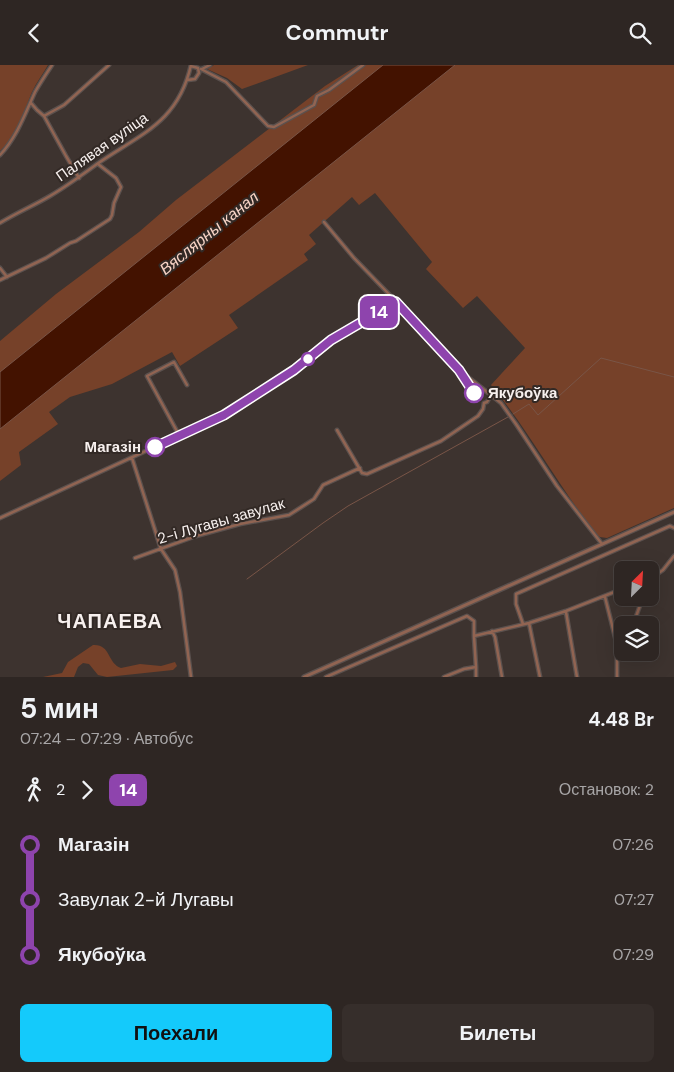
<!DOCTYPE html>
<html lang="ru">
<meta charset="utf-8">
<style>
body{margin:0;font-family:"DM Sans",sans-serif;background:#362e2b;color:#f1f3f6;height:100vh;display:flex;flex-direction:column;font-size:19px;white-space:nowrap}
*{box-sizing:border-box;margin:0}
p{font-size:16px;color:#a7a5a6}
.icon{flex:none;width:28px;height:28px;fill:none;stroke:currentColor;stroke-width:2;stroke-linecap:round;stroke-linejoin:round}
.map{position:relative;height:612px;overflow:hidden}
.drawer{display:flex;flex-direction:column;background:#2e2623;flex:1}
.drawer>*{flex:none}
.badge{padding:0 10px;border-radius:8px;font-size:18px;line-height:32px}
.needle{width:32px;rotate:24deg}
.tools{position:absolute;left:614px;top:496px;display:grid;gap:10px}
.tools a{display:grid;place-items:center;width:45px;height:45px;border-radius:8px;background:#2e2623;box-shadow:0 5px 20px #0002,0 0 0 1px #494341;font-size:25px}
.map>.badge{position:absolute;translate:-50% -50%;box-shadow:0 0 0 2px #fff}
.legs{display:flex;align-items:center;gap:8px;height:55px;padding:0 20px;font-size:16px}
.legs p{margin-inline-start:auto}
.overview{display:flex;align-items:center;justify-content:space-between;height:85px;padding:0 20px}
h1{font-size:28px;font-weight:700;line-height:38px}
.primary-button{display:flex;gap:10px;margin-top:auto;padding:10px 20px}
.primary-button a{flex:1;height:58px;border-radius:8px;background:#14cafb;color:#111;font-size:20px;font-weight:700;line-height:58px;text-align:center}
.primary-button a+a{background:#362e2b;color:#f1f3f6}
ul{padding:0 20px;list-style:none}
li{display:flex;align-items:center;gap:18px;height:55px;font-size:19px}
li i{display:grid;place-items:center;width:8px;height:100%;margin:0 6px;background:currentColor}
li i::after{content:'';width:12px;height:12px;margin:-6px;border:4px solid;border-radius:50%;background:#2e2623}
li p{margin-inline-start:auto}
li:first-child i{background:linear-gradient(#0000 50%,currentColor 0)}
li:last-child i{background:linear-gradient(currentColor 50%,#0000 0)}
header{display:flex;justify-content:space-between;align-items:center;height:65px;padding:0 20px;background:#2e2623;font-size:22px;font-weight:700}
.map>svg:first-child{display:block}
.green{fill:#764129}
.water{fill:#431200;stroke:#795547}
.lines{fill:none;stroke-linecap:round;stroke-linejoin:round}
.stream{stroke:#795547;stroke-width:1}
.minor-casing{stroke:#5b514e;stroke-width:5}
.tertiary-casing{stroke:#5b514e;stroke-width:5.5}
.minor{stroke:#916452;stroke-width:2.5}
.tertiary{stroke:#916452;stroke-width:3}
.line-1-casing{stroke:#fff;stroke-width:11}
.line-1{stroke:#8e44ad;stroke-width:8}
.stop-1-dot{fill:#fff;stroke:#8e44ad;stroke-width:2.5}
.labels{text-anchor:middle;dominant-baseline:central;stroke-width:4;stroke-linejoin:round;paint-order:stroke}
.street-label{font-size:15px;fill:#f7f0ee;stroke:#322925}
.stop-label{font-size:15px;font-weight:bold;fill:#f7f0ee;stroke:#322925;text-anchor:start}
.water-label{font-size:16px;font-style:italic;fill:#f8d4c6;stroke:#322925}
.district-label{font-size:20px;font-weight:bold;letter-spacing:1px;fill:#f7f0ee;stroke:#322925}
</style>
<header><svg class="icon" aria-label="back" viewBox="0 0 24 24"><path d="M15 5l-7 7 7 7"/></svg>Commutr<svg class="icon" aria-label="search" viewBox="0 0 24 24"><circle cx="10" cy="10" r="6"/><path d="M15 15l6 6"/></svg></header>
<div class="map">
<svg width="674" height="612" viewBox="0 0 674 612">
<rect width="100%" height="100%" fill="#3d332f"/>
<path class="green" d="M0,0H48C43,9 36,18 32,27C23,48 18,71 0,86Z
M214,0H308L242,24L227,13L207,4Z
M358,0H674V443L607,473L600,472L597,470C559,422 530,367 491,320L525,283L477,231L463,243L426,204L432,197L375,128L359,140L352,132L309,170L316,179L304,189L308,195L229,250L238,263L180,301L172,287L112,319L70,332L49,347L58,359L19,387L21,400L0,416V276L56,229L139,167L176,135L325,21Z
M93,580C111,579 107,598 121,603L140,599L161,601L175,597L177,601L173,605L107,612L98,610L89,599L83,598L78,602L74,612H43L62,608L68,597Z"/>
<path class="water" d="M383,0H455L0,364V307Z"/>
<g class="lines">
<path class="stream" d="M513,349L529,339L538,350L601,293L674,312
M247,514L323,458L348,441L508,352"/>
<g class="minor-casing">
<path id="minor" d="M201,4L226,17L268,61L274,62L314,40L317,31L329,25L363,0
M202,4L210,0
M187,15L195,14L199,8L198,3L191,1
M31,38L37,45L44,51L66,91L79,113
M44,51L64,40L109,0
M0,90C17,72 25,49 35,27C40,18 46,9 52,0
M324,157L354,193L413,254L459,305L501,338L516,359L557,421L602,479
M0,158C16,148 33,141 50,131C67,121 82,110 97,99C140,69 178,58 191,0
M0,203L7,212
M0,215L46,193L70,178L76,176L110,154L112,150L114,138L121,122L116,113L98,99
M337,365L362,408L367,409L441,376L478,351L483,344L484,338L487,337L491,330
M179,370L147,311L174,297L187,320
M132,393L161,484L175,505L180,527L191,612
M0,453L224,350L294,305L331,275L396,237
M135,493L196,471L240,459L289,450L314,434L323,420L360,403
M650,514L663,505L674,491
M605,532L617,580V612
M566,547L577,612
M529,558L540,612
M523,559L516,539V529L670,461L674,463
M633,560L643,532
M492,566L495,572L502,612
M619,592L622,584
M476,602V612
M326,612L467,551L474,556V571
M444,612L464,604L476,602L474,571L529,558L566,546L622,524"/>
</g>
<g class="tertiary-casing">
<path id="tertiary" d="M304,612L674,447"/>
</g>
<use href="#minor" class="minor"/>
<use href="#tertiary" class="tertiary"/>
</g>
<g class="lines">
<g class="line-1-casing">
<path id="line-1" d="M155,382L224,350L294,305L331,275L396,237L459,305L474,328"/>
</g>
<use href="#line-1" class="line-1"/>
</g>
<g class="stop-1-dot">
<circle cx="308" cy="294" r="6"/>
<circle cx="474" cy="328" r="9"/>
<circle cx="155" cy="382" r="9"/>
</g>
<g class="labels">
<g class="street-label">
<text transform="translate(102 82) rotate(-35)">Палявая вуліца</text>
<text transform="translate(221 456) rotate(-16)">2-і Лугавы завулак</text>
</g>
<g class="stop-label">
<text x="488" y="328">Якубоўка</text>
<text x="141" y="382" text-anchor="end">Магазін</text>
</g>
<g class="water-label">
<text transform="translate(209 168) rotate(-39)">Вяслярны канал</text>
</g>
<g class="district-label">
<text x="110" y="556">ЧАПАЕВА</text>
</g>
</g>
</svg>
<div class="tools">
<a><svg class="needle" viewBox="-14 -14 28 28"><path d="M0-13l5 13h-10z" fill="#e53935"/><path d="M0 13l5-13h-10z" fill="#a7a5a6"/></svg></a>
<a><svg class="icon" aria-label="layers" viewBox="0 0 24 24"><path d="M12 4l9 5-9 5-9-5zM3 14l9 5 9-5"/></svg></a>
</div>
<b class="badge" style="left:379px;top:247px;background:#8e44ad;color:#fff">14</b>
</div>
<section class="drawer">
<div class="overview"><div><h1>5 мин</h1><p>07:24 – 07:29 · Автобус</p></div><b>4.48 Br</b></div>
<div class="legs"><svg class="icon" aria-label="walk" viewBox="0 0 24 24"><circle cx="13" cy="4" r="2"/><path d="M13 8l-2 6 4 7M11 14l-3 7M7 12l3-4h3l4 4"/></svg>2<svg class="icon" aria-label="forward" viewBox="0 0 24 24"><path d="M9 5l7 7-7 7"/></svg><b class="badge" style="background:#8e44ad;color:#fff">14</b><p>Остановок: 2</p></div>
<ul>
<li><i style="color:#8e44ad"></i><b>Магазін</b><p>07:26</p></li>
<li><i style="color:#8e44ad"></i><span>Завулак 2-й Лугавы</span><p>07:27</p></li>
<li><i style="color:#8e44ad"></i><b>Якубоўка</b><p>07:29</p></li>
</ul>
<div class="primary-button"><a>Поехали</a><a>Билеты</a></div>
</section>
